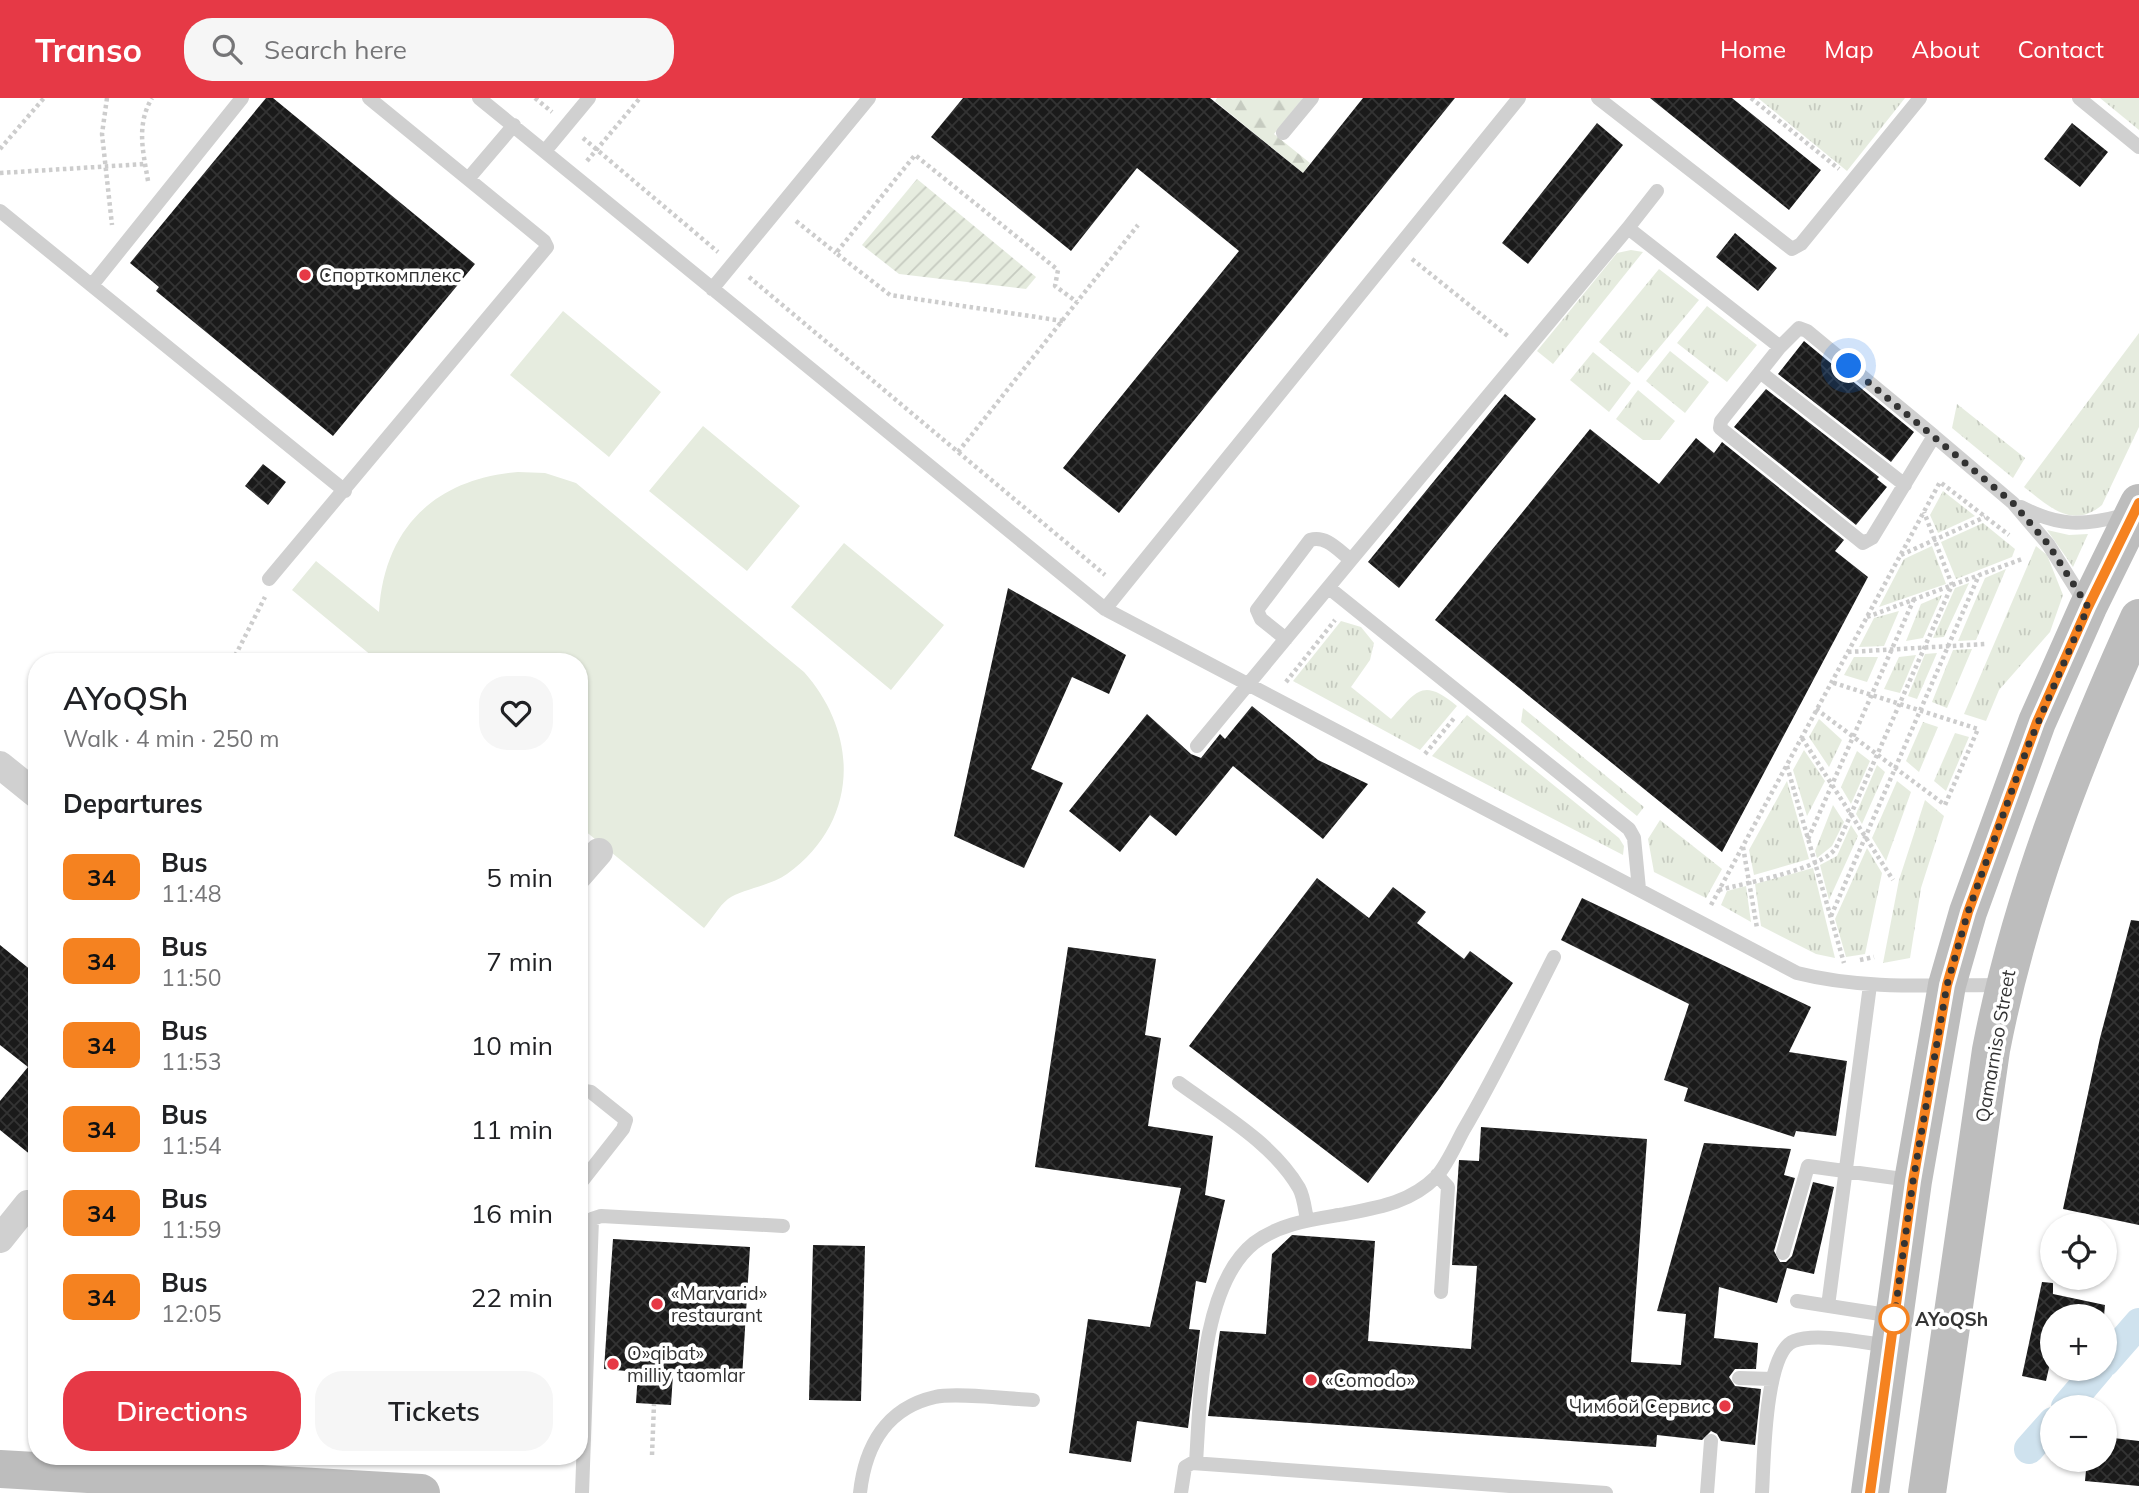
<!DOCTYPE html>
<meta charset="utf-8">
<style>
body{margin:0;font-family:Mulish,sans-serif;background:#f6f6f6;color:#202124;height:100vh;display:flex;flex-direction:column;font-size:26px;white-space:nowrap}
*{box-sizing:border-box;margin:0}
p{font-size:23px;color:#757577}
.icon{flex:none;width:38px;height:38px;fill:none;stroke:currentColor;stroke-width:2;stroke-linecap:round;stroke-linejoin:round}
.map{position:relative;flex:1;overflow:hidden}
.drawer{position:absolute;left:28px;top:555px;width:560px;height:812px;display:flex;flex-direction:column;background:#fff;border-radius:28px;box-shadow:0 2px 5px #0004}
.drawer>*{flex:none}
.badge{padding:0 14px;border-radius:10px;font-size:24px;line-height:46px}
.fabs{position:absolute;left:2040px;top:1115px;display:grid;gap:14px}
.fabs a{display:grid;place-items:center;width:77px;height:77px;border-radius:50%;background:#fff;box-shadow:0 2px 5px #0004;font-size:35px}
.you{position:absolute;width:35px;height:35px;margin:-18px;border:5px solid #fff;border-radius:50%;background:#1a73e8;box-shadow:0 0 0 10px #1a73e833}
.map>.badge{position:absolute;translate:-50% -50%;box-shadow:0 0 0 4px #fff}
h2{padding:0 35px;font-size:26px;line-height:63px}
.round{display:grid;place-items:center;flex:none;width:74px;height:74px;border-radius:28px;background:#f6f6f6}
.headline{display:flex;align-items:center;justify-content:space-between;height:119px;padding:0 35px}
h1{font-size:33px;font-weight:600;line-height:52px}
.button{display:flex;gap:14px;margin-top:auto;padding:14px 35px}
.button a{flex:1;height:80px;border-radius:28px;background:#e63946;color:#fff;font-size:28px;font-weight:600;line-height:80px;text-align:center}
.button a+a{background:#f6f6f6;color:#202124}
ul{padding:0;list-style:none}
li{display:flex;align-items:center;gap:21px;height:84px;padding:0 35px}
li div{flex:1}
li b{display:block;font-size:26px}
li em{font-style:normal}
li .badge{min-width:77px;font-weight:700;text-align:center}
header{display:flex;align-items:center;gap:42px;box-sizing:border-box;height:98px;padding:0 35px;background:#e63946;color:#fff}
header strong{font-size:33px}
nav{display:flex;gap:38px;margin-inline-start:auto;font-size:24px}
.search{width:490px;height:63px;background:#f6f6f6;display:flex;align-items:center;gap:18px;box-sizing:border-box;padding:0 24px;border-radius:28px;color:#757577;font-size:26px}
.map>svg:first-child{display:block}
.grass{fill:url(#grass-tufts)}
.forest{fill:url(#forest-firs)}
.garden{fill:url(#garden-furrows)}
.pitch{fill:#e6ecdf}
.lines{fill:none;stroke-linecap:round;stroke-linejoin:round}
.canal{stroke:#cfe2ee;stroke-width:30}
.building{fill:url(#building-cross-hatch)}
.path{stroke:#cdcdcd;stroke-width:4.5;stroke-dasharray:3.5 3.5;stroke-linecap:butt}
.lane{stroke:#d0d0d0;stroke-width:14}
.street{stroke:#d0d0d0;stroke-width:28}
.secondary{stroke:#bdbdbd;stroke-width:38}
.line-casing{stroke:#fff;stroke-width:16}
.line{stroke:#f58220;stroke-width:10}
.walk{stroke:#333;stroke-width:7;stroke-dasharray:0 12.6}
.poi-dot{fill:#e63946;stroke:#fff;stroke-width:2.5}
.stop-dot{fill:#fff;stroke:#f58220;stroke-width:3.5}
.labels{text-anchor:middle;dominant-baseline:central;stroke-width:7;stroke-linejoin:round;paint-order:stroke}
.poi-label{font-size:19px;fill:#333;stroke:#fff;text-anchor:start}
.street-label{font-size:19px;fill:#333;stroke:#fff}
.stop-label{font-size:19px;font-weight:bold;fill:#333;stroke:#fff;text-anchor:start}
</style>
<header>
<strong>Transo</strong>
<div class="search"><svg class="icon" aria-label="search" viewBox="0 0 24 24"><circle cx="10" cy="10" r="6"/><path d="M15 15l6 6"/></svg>Search here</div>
<nav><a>Home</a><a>Map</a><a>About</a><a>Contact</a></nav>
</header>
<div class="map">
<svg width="2139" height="1395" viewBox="0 0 2139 1395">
<defs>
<pattern id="grass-tufts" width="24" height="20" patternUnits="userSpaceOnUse" patternTransform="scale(1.75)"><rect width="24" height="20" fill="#e6ecdf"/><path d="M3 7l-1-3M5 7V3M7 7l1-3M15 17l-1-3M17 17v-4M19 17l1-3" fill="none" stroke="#c6cbc0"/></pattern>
<pattern id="forest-firs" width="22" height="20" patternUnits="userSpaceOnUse" patternTransform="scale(1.75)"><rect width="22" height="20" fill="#e6ecdf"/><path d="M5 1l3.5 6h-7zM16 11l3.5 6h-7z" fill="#c6cbc0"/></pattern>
<pattern id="garden-furrows" width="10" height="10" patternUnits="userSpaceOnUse" patternTransform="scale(1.75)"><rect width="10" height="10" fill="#e6ecdf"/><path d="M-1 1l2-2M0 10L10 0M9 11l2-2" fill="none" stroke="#c6cbc0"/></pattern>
<pattern id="building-cross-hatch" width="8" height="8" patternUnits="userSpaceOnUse" patternTransform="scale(1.75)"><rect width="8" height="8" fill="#1a1a1a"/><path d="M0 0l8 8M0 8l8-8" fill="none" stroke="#333"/></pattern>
</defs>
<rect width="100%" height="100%" fill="#fff"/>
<path class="grass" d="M1758,0H1905L1847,73Z
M2100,0H2139V32Z
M1631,152L1643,154L1553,266L1537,253L1617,155Z
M1659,171L1699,202L1638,275L1599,244Z
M1707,208L1757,247L1727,284L1677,245Z
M2139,235V329L2102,407C2072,432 2049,408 2024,389Z
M1670,253L1709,284L1685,315L1646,283Z
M1593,254L1631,285L1609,314L1570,282Z
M1638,292L1675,323L1660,342H1643L1616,321Z
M1957,306L2025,360L2013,380L1952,330Z
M1943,393L1975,418L1938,435L1930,417Z
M1983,425L2015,451L2012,459L1956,481L1941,444Z
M2047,432L2069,437L2088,436L2073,469Z
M1932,448L1946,486L1879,509L1904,461Z
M2036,448L2047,457L2063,497L2050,534L1999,592L1986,623L1964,616Z
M2006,471L1976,542L1958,543L1985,480Z
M1969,485L1944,539L1933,540L1955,490Z
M1942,497L1923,540L1906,543L1921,506Z
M1899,513L1884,548L1859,549L1874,520Z
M1341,523L1361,529L1374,545L1370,562L1351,589L1391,621C1417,593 1422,579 1457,608L1420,652L1293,583Z
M1972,551L1947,610L1932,604L1953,552Z
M1937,555L1917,601L1908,598L1925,556Z
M1916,557L1900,595L1884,591L1899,559Z
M1854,559H1878L1867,584L1844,577Z
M1523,610L1644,709L1637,718L1521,624Z
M1467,617L1619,740L1624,748L1623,757L1432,658Z
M1819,621L1842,642L1829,669L1809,639Z
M1923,624L1938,629L1919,674L1906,663Z
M1955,635L1969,639L1946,693L1934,683Z
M1804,652L1825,683L1807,718L1793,672Z
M1857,653L1870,663L1851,706L1841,689Z
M1877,667L1885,674L1862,726L1856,716Z
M1787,683L1809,761L1754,777L1749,752Z
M1897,683L1911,694L1886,763L1872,740Z
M1925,702L1944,718L1921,790L1910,860L1883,865L1899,782Z
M1833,707L1844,724L1832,748L1817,760L1815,753Z
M1660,722L1722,771L1706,800L1654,774L1648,741Z
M1851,727L1858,738L1829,802L1820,767L1837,758Z
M1867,750L1882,775L1865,856L1846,859L1835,821Z
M1813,770L1835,860L1816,856L1761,828L1755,786Z
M1746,788L1751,824L1721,807L1727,793Z"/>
<path class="forest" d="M1217,0H1303L1274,36L1310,65L1303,75L1215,3Z"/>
<path class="garden" d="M917,81L1036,179L1026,191L899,176L862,147Z"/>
<path class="pitch" d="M563,213L661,294L609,359L510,277Z
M703,328L800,408L747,473L649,393Z
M518,374L545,375L576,385L804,574C860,637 859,724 787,776C770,788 742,791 728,801C719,808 711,822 704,830L579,728V564L378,563L292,492L316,463L379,514C384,430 435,381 518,374Z
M844,445L944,527L891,592L791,509Z"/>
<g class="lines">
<path class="canal" d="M2105,1264L2139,1225
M2066,1309L2099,1270
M2029,1351L2053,1324"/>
</g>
<path class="building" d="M266,0H273L475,166L333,338L156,193L159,189L130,165Z
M963,0H1210L1303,75L1363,0H1455L1119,415L1063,370L1239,153L1137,70L1071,153L931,39Z
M1650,0H1732L1821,72L1789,112Z
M1597,25L1623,47L1528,166L1502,145Z
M2072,25L2108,54L2080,89L2044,61Z
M1735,135L1777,170L1758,193L1716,159Z
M1804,243L1914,334L1891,364L1778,276Z
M1766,291L1879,379L1877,381L1887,389L1856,427L1734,329Z
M1505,296L1536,321L1399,490L1368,464Z
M1590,331L1659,386L1696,340L1714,355L1722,344L1844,442L1835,453L1868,479L1722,754L1435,522Z
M263,366L286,384L268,407L245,388Z
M1008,490L1126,557L1109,596L1072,579L1031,671L1063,685L1024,770L954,738Z
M1252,608L1318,662L1368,686L1323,741L1233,668L1176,738L1150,717L1120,754L1069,713L1147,616L1191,656L1201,660L1220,636L1225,641Z
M1317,780L1369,820L1393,789L1426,814L1417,825L1464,861L1470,853L1513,885L1439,991L1368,1085L1189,948Z
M1582,800L1811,909L1789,954L1847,963L1836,1038L1796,1033L1794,1039L1684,1003L1688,990L1664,982L1689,906L1561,842Z
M2131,822L2139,823V1127L2063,1111L2100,940Z
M0,847L37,877V1062L0,1032V1003L28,969L0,947Z
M1068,849L1156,861L1145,937L1161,940L1148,1028L1213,1038L1205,1097L1225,1102L1206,1185L1196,1183L1189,1231L1200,1232L1188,1330L1137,1323L1131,1364L1069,1355L1088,1221L1150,1229L1181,1090L1035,1069Z
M1481,1029L1647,1041L1631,1264L1681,1267L1686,1216L1657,1213L1704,1045L1791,1051L1784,1077L1795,1080L1774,1153L1780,1164H1786L1792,1158L1813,1084L1834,1089L1814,1176L1787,1170L1777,1205L1719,1189L1714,1240L1758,1245L1756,1271H1735L1729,1279L1735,1288L1761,1291L1755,1347L1721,1343L1717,1336L1711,1333L1702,1342L1657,1337L1656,1349L1208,1318L1220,1233L1266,1236L1272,1156L1292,1137L1375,1143L1368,1243L1471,1251L1477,1168L1452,1167L1459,1062L1479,1063Z
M613,1141L750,1149L742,1280L673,1276L671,1307L636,1305L638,1274L604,1271Z
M813,1147L865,1148L861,1303L809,1302Z
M2042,1184L2053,1185V1196L2105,1207L2104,1218H2053V1252L2046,1283L2022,1278Z
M2105,1339L2139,1343V1388L2085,1383L2087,1362H2105Z"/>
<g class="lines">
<path class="path" d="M107,0L102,36L112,127
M535,0L552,14
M1751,0L1839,71
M583,40L718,154
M0,51L44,0
M587,63L640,0
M0,75L145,66
M148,83C143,53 136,27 152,0
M796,123L836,155
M1412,161L1509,239
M749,179L1105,477
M1063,223L890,197L836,155L915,57L1058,172L1055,188L1077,204
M958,354L1138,127
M1901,457L1985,419
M1867,519L2022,461
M1848,554L1985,546
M232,564L265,499
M1286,584L1335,522
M1816,611L1945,707L1978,631L1831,584
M1802,640L1893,782
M1425,656L1455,619
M1787,668L1844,865
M1808,741L1914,501
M1743,749L1757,830
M1719,792C1746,785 1822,771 1836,750L1952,487L1924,414
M1711,807L1940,384L2009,437
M1831,818L1979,477
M1860,862L1874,859
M652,1357L654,1306"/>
<path class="lane" d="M479,0L1105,511L1797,875C1864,892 1934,887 2004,887
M1598,0L1792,151L1801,146L1920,0
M2079,0L2139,49
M1283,35L1312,0
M545,53L589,0
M468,81L514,27
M0,113L345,393
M1628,130L1657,93
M92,187L242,0
M712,191L869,0
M1760,274L1905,387
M1934,338L1807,233L1799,230L1780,249L1721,323L1720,330L1863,445L1872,440L1934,338L2013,405L2048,446L2085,505
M2021,409C2060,429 2083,428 2125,417
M1351,462L1628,130L1780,249
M269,481L547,149L544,143L369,0
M1329,490L1629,731L1634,740L1639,791
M1105,511L1519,0
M1197,648L1351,462C1338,452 1326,437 1310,442L1257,512L1261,521L1286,541
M1179,985C1220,1015 1273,1045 1299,1090C1304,1099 1305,1112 1307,1122
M579,992L591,994L626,1022L623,1031L579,1087
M1437,1077L1448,1089L1441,1194
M1783,1155L1808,1068L1910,1082
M1797,1203L1893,1218
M1828,1208L1870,887
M1739,1280L1772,1281
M236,1358V1385
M1196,1365C1200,1303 1201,1187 1254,1145C1279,1126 1309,1122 1339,1117C1375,1110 1409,1106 1436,1079C1447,1067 1455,1048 1463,1033C1496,977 1524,918 1554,859
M582,1395L592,1121L601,1118L783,1128
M860,1395C865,1349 886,1310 935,1299C955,1294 1010,1301 1033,1302
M1181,1395L1185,1369L1192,1365L1606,1395
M1707,1395L1711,1343
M1762,1395C1764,1365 1764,1254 1794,1243C1817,1234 1865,1245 1890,1248"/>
<path class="street" d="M0,667L37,697
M579,777L599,754
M0,1141L28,1106"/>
<path class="secondary" d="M0,1371L421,1395
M1870,1395L1913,1083L1947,887L1968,814L2037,624L2088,509L2139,405
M1927,1395L1991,952C2020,802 2076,659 2139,520"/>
</g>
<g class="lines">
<g class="line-casing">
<path id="line" d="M1870,1395L1913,1083L1947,887L1968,814L2037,624L2088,509L2139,405"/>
</g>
<use href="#line" class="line"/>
<path class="walk" d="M1849,268L2013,405L2048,446L2088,509L2028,648L1968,814L1947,887L1913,1083L1894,1221"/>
</g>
<g class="poi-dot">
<circle cx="305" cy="177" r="7"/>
<circle cx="657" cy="1206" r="7"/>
<circle cx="613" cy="1266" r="7"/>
<circle cx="1311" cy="1282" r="7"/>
<circle cx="1725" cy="1308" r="7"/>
</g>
<circle class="stop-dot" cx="1894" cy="1221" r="14"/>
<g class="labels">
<g class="poi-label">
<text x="319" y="177">Спорткомплекс</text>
<text x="671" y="1195">«Marvarid»<tspan x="671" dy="22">restaurant</tspan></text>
<text x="627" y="1255">O»qibat»<tspan x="627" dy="22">milliy taomlar</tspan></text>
<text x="1325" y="1282">«Comodo»</text>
<text x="1711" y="1308" text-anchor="end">Чимбой Сервис</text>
</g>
<g class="street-label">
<text transform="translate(1995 948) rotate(-80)">Qamarniso Street</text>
</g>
<g class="stop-label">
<text x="1915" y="1221">AYoQSh</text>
</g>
</g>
</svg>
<div class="fabs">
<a><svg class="icon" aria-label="locate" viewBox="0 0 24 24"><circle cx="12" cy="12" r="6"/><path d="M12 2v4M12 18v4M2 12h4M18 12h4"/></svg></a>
<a>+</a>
<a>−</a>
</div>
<div class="you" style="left:1849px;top:268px"></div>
<section class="drawer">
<div class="headline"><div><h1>AYoQSh</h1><p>Walk · 4 min · 250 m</p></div><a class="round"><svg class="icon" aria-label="heart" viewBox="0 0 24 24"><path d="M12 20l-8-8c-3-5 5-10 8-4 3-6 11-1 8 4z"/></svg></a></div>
<h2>Departures</h2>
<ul>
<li><span class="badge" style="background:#f58220;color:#111">34</span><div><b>Bus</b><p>11:48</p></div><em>5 min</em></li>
<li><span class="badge" style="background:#f58220;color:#111">34</span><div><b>Bus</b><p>11:50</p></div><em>7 min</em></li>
<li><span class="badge" style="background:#f58220;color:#111">34</span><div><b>Bus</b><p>11:53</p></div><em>10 min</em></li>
<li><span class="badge" style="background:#f58220;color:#111">34</span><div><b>Bus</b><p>11:54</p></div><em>11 min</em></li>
<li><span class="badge" style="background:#f58220;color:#111">34</span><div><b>Bus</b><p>11:59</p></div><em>16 min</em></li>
<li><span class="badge" style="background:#f58220;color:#111">34</span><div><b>Bus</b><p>12:05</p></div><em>22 min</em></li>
</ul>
<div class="button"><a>Directions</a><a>Tickets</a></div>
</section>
</div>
